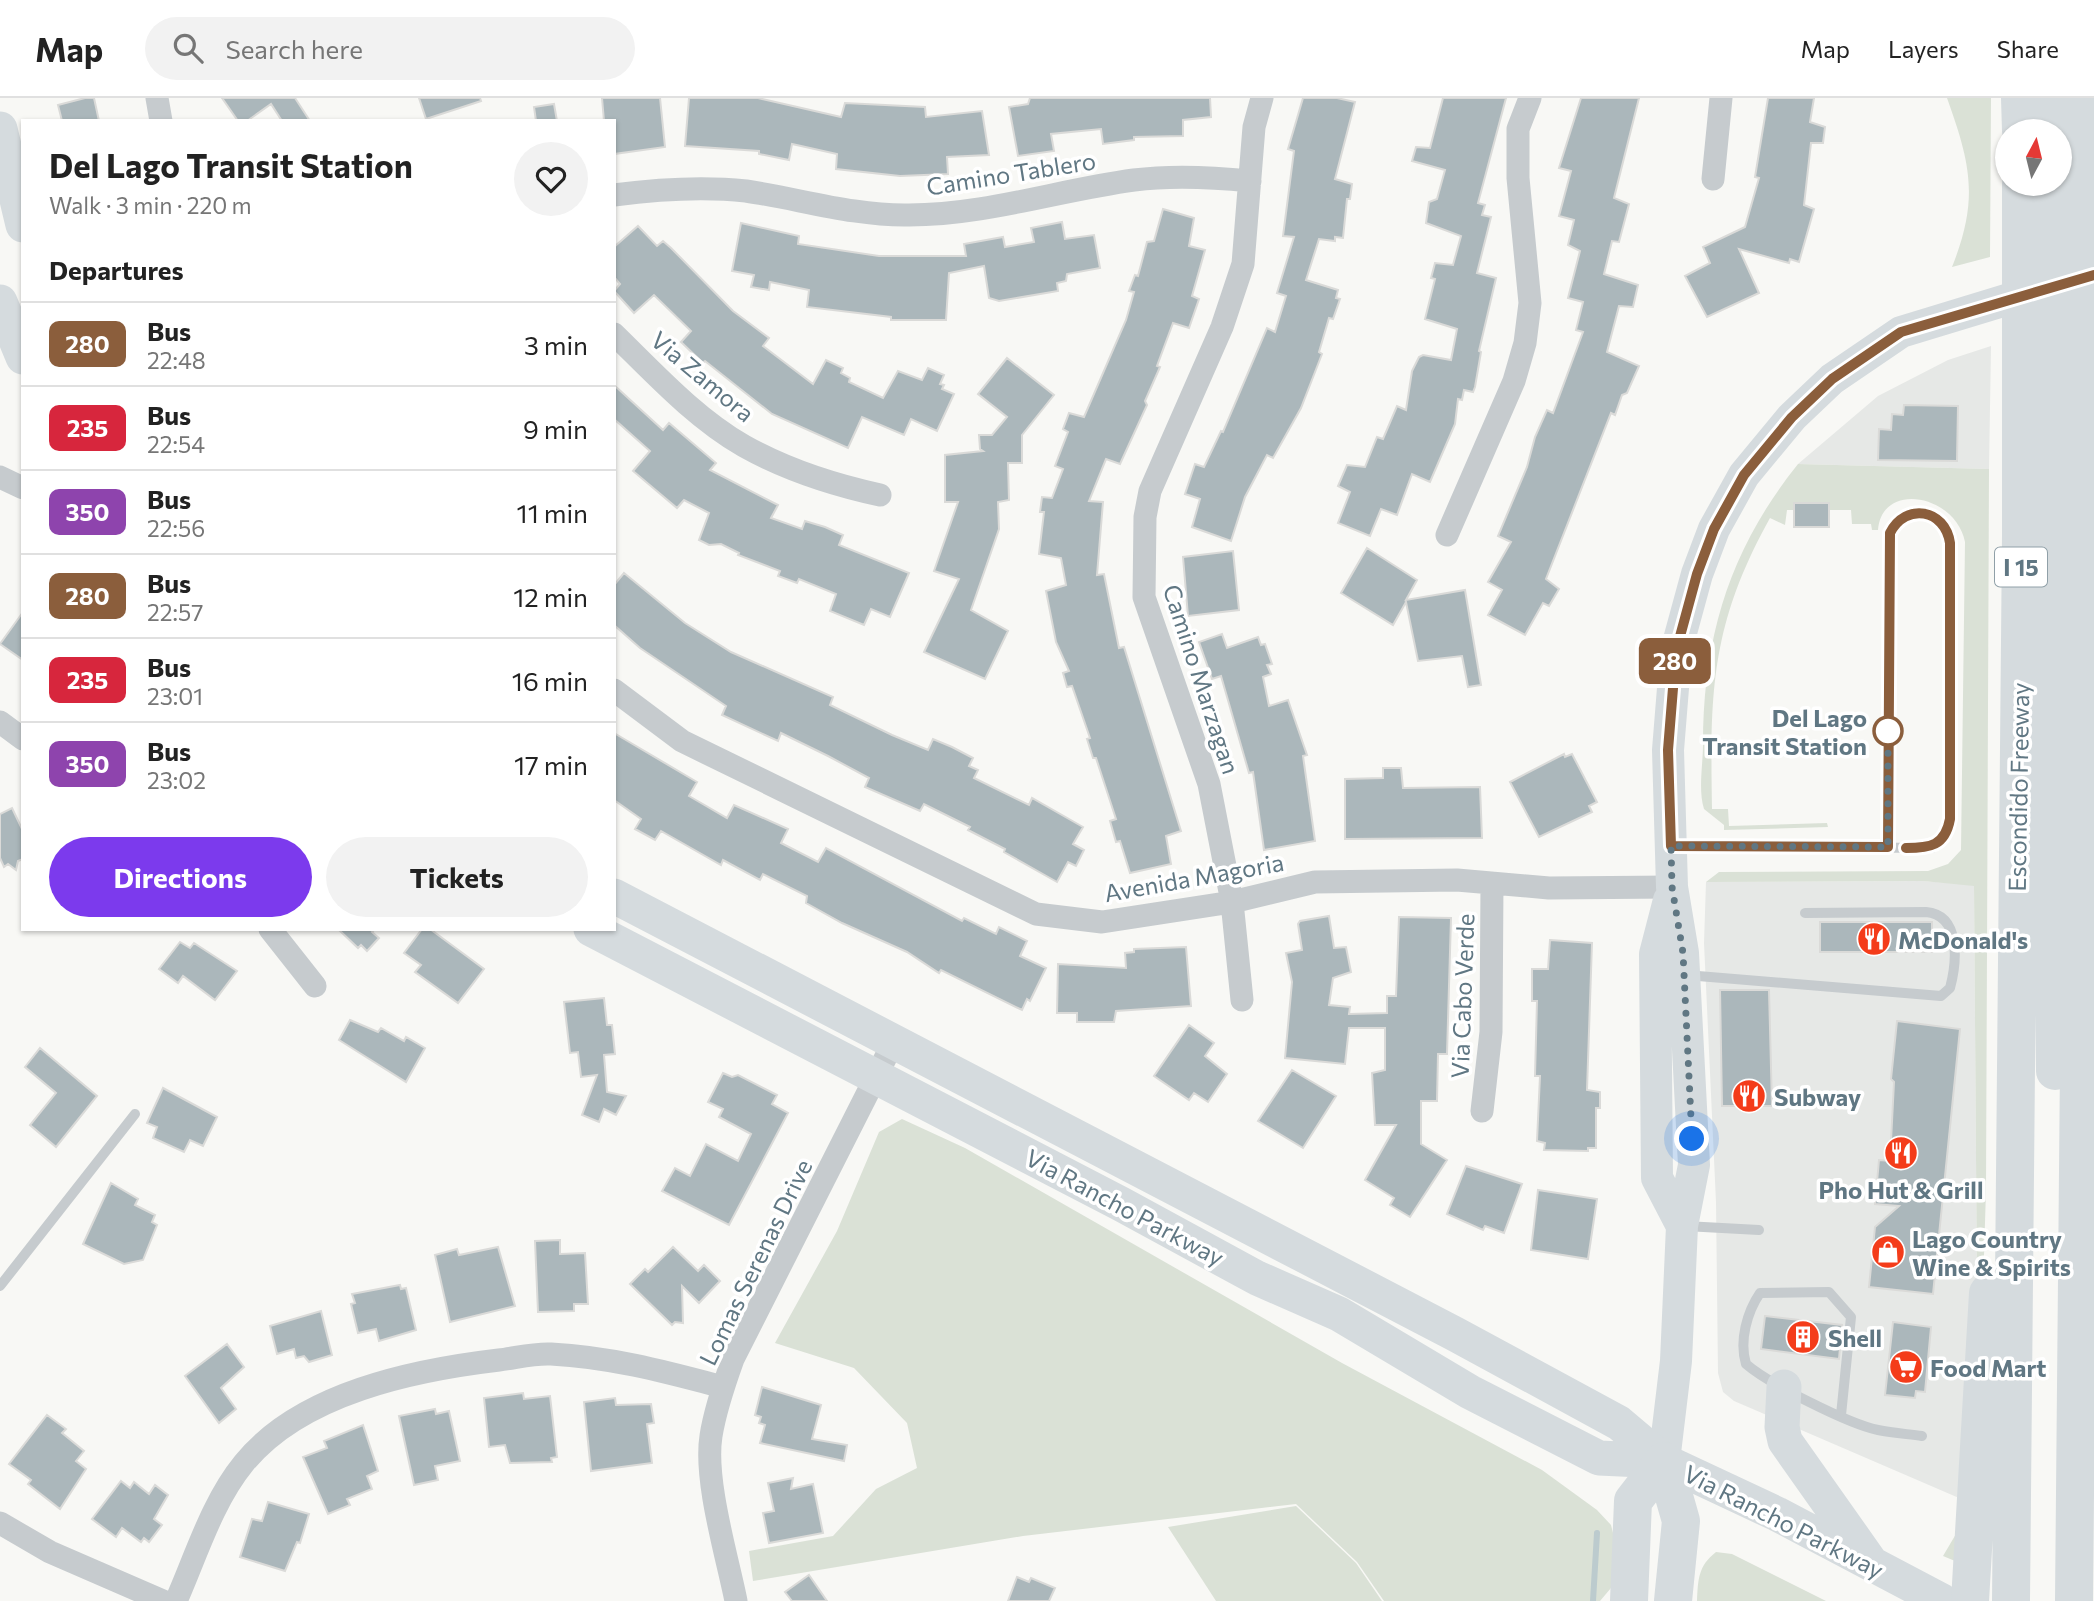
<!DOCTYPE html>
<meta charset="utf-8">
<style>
body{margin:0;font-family:Commissioner,sans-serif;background:#f2f2f2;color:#222;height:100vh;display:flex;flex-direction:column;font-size:26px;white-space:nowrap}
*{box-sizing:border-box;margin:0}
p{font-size:23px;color:#767676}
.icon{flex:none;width:38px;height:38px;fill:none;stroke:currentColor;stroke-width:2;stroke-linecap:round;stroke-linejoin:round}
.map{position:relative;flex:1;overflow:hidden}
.drawer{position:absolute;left:21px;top:21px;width:595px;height:812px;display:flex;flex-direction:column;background:#fff;border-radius:0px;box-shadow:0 2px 5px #0004}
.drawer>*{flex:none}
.badge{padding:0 14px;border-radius:10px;font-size:24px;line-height:46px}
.needle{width:46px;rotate:7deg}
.controls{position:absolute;left:1995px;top:21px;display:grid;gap:14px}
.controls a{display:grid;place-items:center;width:77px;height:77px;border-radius:50%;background:#fff;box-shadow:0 2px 5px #0004;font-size:35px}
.you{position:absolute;width:35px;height:35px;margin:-18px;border:5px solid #fff;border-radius:50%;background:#1a73e8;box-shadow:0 0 0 10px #1a73e833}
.map>.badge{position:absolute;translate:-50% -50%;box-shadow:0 0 0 4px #fff}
h2{padding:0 28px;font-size:26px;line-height:63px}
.round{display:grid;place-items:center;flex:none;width:74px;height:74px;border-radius:37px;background:#f2f2f2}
.head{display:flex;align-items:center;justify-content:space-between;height:119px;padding:0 28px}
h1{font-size:33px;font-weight:700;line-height:52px}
.cta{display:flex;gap:14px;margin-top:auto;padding:14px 28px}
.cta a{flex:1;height:80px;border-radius:42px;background:#7c3aed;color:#fff;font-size:28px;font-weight:700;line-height:80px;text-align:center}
.cta a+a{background:#f2f2f2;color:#222}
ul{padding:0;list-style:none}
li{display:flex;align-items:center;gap:21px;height:84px;padding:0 28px;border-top:2px solid #e0e0e0}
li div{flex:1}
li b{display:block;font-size:26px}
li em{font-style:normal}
li .badge{min-width:77px;font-weight:700;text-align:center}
header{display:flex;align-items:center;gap:42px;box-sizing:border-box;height:98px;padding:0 35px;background:#fff;border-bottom:2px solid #e0e0e0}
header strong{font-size:33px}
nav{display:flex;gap:38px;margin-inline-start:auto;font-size:24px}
.search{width:490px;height:63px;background:#f2f2f2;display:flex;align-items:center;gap:18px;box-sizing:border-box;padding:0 24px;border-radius:38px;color:#767676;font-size:26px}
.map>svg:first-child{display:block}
.built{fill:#e6e8e6}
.green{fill:#dae1d6}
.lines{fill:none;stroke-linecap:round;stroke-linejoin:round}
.stream{stroke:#bccbce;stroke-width:6}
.building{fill:#abb7bb;stroke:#dadad8;stroke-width:2}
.service{stroke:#c6cbce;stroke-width:10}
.minor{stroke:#c6cbce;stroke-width:23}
.secondary{stroke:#d5dbde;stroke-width:32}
.primary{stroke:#d5dbde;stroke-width:35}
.motorway{stroke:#d5dbde;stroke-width:38}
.line-casing{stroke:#fff;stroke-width:16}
.line{stroke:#8b5e3c;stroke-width:10}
.walk{stroke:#607783;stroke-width:7;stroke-dasharray:0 12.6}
.stop-dot{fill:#fff;stroke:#8b5e3c;stroke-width:3.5}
.labels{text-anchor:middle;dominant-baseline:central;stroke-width:7;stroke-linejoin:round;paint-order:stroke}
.shield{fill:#fff;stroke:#90a0a8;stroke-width:2}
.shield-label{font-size:23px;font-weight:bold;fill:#607783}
.street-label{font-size:24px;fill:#607783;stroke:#fff}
.stop-label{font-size:24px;font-weight:bold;fill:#607783;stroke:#fff;text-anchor:end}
.poi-label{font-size:24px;font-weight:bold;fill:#607783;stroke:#fff;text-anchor:start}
</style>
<header>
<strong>Map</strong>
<div class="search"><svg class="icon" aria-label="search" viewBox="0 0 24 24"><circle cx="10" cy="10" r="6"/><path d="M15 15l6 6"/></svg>Search here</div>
<nav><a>Map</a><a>Layers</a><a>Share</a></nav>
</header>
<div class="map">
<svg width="2094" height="1503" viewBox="0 0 2094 1503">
<rect width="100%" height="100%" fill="#f8f8f5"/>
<path class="built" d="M1991,248L1989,371L1798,366L1878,298L1948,262Z
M1923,783L1974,787L1977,1194L1959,1400L1734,1303L1723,1294L1718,1275L1716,1104L1704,845L1706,784Z"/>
<path class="green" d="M1947,0H1991L1990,159L1952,169C1979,101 1971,67 1947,0Z
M1798,366L1989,371L1986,1092L1982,1223L1967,1468L1943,1458L1956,1436L1977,1194L1974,788L1923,783L1706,784L1719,774L1928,773L1948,766L1961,752L1965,444C1956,397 1882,382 1878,432H1872L1871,426H1852L1851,412H1787L1785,427L1770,420C1711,526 1710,593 1712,711H1728L1729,728L1827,725L1828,729L1724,732V727L1704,711C1698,692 1703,666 1703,647C1703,538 1730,451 1798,366Z
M902,1021L965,1050L1342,1265L1542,1372L1597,1412L1611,1427L1616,1447L1611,1490L1600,1503H1384L1357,1464L1296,1406L1023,1438L753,1483L749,1453L833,1438L876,1391L917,1370L907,1325L854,1270L775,1245L837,1133L879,1034Z
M1296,1408L1356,1465L1382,1503H1216L1168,1429Z
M1716,1454L1732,1456L1826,1503H1697C1698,1482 1698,1468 1716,1454Z"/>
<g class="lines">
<path class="stream" d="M1593,1503L1597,1435"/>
</g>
<path class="building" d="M85,0H94L99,23H62L58,7Z
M222,0H295L310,23H282L271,6L247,23H238Z
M419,0H480L481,3L426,21Z
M602,0H660L665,49L614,56V23H604Z
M689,0H758L841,19L845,5L925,9L926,19L982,13L989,57L947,59L948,76L900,78L836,71L837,56L792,46L789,62L759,56V53L685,48Z
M1030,0H1210L1211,19L1183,22V38L1134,39V42L1103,46L1101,31L1051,36L1054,53L1018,58L1009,9L1028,6Z
M1303,0H1337L1355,4L1335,81L1352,86L1350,101H1347L1343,140L1335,139V143L1319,141L1306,182L1338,192L1336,200L1340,201L1333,221L1329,220L1319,254L1322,256L1301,310L1273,360L1267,357L1245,399L1231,443L1192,429L1200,401L1185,396L1195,366L1204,369L1221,333L1223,334L1267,230L1275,234L1286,198L1277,195L1294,139L1283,138L1294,53L1288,51Z
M1443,0H1506L1478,105L1485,107L1482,117L1491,119L1477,175L1496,180L1479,253L1481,254L1475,289L1473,294L1464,292L1462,302L1458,301L1455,326L1430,384L1412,376L1397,417L1381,411L1370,438L1338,425L1350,394L1338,388L1347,367L1365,369L1377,339L1383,341L1397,308L1406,312L1412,273L1419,259L1423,257L1451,262L1457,231L1425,221L1435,181L1431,180L1435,165L1453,167L1461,138L1426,125L1429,104L1437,101L1445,72L1412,63L1416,49L1430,50Z
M1581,0H1639L1614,100L1629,106L1619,144L1612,143L1604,176L1638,187L1633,209L1619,208L1607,254L1639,268L1627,295L1622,297L1615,317L1611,315L1546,481L1559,491L1549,508L1543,505L1525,537L1488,517L1502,492L1488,484L1511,444L1498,438L1527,369L1535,339L1547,312L1553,315L1583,234L1576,232L1583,204L1568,200L1580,153L1568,147L1574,122L1559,118L1571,73L1559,70Z
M1768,0H1814L1810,24L1825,29L1823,45H1811L1804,107L1814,111L1799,164L1790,161L1789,165L1739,151L1759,195L1707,219L1685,178L1710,165L1703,149L1745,129L1759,80L1755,79Z
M554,6L557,23H536L534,9Z
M1163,111L1194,120L1189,148L1205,152L1192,198L1199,201L1189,230L1173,225L1157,268L1160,269L1145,303L1147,307L1120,366L1106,361L1089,403L1103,404L1097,477L1104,476L1119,550L1124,549L1181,733L1166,738L1171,766L1130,775L1120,743L1116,744L1110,723L1116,721L1096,660H1093L1087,641L1090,640L1072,588L1067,589L1063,575L1069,573L1056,544L1046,493L1066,487L1061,460L1039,456L1044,414H1040L1042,399L1052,400L1063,371L1055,368L1068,334L1063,331L1069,315L1084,319L1126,222L1134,194L1129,193L1135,177L1138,178L1147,144L1154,143Z
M1062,124L1065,141L1094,137L1100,170L1067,176L1066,183L1057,185L1058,193L999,203L989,200L984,168L949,175L946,222H891V219L807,209L809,192L770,184L769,192L751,189L754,177L732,173L741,125L799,138L798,146L879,158H966L964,146L1003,139L1005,149L1034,144L1031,130Z
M638,128L657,148L663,143L671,150L733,213L769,240L763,248L813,286L826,262L843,270L841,275L850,280L849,284L883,300L898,273L922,282L928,270L944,277L940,286L944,287L942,291L954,296L937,333L911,321L904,337L862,319L848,350L772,316L705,263L703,265L681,244L691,233L654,197L634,215L614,193L620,186L614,179V149Z
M1007,260L1054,297L1022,337V365H1008L1009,402L998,404L999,431L971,512L1008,533L985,581L924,554L959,481L934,473L958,404H945V357L983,353L980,351L979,337H992L1007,319L978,296Z
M614,287L663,332L669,325L716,365L710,372L778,407L771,420L802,431L805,423L825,429L843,437L839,447L909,475L890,519L871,511L864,527L830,513L836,496L799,481L797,485L778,478L780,473L738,457L739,455L721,446L709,447L699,442L709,415L684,402L677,410L633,373L650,353L614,321Z
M1904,307L1958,308L1957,363L1878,362L1879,331L1891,332L1892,316L1903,317Z
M1794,405H1829V429H1794Z
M1367,450L1417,482L1406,502L1465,492L1481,587L1468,589L1462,558L1418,563L1406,504L1393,527L1341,495Z
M1233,453L1239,512L1188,518L1183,459Z
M624,475L685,525L731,554L833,599L830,607L892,637L928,652L933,641L952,649L973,660L969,668L978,672L974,680L1029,707L1032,700L1083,729L1073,746L1084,752L1076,768L1068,764L1057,784L1004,754L1005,751L968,732L970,729L924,706L920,713L865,689L869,680L828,658L781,635L778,643L722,617L726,608L640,550L614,527V487Z
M23,514V562L0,546Z
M1222,536L1227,550L1258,539L1261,547L1265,546L1272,566L1267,567L1271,576L1263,579L1269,608L1288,602L1307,657L1303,658L1315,743L1264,752L1253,674L1249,675L1221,578L1212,581L1199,544Z
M614,635L697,684L689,698L727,720L734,707L788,731L781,745L818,764L826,750L962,823L964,820L996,836L999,829L1027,843L1020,858L1046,870L1030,903L1027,901L1022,912L941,872L939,875L907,854L842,825L806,805L807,798L763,776L760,782L723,762L721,767L661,733L655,742L635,731L641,721L614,702Z
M1564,656L1565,659L1572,656L1597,704L1589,708L1592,714L1539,739L1510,684Z
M1383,670H1401L1403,690L1480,689L1482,740L1345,741V681L1383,680Z
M12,710L23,733V761L18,763L16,772L8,766L4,769L0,760V716Z
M1329,818L1334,850L1346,849L1351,874L1333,880L1329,907L1350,909L1349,916L1387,915V898H1396L1399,819L1451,820L1447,956H1438L1437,1003H1421V1046L1447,1062L1410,1119L1390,1107L1394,1100L1365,1082L1396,1027H1375L1372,975L1385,972V930H1349L1345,966L1285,960L1292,884L1286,855L1302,852L1298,826L1300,823Z
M1820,824H1932V854H1820Z
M338,831H375L372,834L379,840L367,853L361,847L358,850Z
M422,831H430L484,871L458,905L415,874L421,867L404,855Z
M1550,842L1592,845L1587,992L1600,994V1010H1596V1050H1588V1053L1544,1052L1545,1045L1537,1043L1540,978H1535L1537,903H1532V871H1548Z
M180,844L190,850L194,845L237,873L215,902L183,878L178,885L159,871Z
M1186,849L1191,908L1116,913L1114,924H1077V915H1057L1058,866L1126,870L1125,855L1134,854V851Z
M1720,892H1769L1772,1008H1722Z
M604,900L607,927H612L615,956L604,957L607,994L626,998L616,1017L604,1011L599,1024L582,1017L597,977L581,979L578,954L570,955L564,904Z
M350,922L378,934L381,930L404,943L406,939L425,950L406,984L339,942Z
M1897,923L1960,931L1933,1196L1869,1189L1875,1129L1899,1108L1875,1106L1879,1062L1890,1063L1894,984L1891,981Z
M1189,927L1214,945L1205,958L1227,976L1208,1004L1194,995L1189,1002L1154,978Z
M40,950L97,998L56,1049L30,1027L56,995L25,969Z
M1292,972L1336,998L1303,1050L1258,1023Z
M723,975L732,979L738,977L777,997L772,1006L788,1015L729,1127L662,1093L675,1070L690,1078L706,1046L738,1063L751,1036L719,1019L723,1011L708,1004Z
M163,990L217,1019L203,1048L190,1042L184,1054L153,1040L157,1029L147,1025Z
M1466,1068L1522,1086L1504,1135L1485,1128L1483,1132L1447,1116Z
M111,1085L138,1101L135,1107L155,1117L152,1124L157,1127L143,1162L124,1166L83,1146Z
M1538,1092L1597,1101L1588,1161L1531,1152Z
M560,1142V1156L585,1155L588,1206H574V1213L538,1214L535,1143Z
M498,1149L515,1208L450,1224L435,1157L457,1151L459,1157Z
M673,1149L698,1173L704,1167L720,1183L699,1205L682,1188L683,1225L675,1224L672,1227L630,1186L645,1171L648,1174Z
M400,1187L401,1191L406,1190L416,1232L379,1243L376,1231L358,1235L351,1206L355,1205L352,1196Z
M321,1213L332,1257L309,1264L304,1258L296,1260L294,1251L277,1256L270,1228Z
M1765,1218L1842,1227L1839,1261L1761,1251Z
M1893,1224L1931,1229L1925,1294L1916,1293L1915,1300L1885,1297Z
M227,1246L244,1269L221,1290L236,1311L219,1325L185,1278Z
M762,1289L821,1307L812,1341L847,1347L844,1363L760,1345L765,1327L759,1325L761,1319L755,1317Z
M523,1295L524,1301L550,1298L557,1359L551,1360L552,1364L510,1365L505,1347L489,1349L484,1300Z
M615,1300L616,1307L651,1306L654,1325L647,1326L652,1365L591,1373L584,1304Z
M435,1311L436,1316L449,1313L460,1363L435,1368L438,1382L414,1387L399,1318Z
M47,1317L66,1331L62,1335L84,1353L76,1363L86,1371L60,1411L28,1386L31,1382L9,1366Z
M363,1327L378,1373L367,1378L372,1391L347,1401L350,1407L328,1416L303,1359L327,1350L324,1343Z
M793,1380L791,1391L813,1386L823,1435L769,1445L763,1415L774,1413L768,1385Z
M121,1383L130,1390L134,1384L149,1396L155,1387L168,1397L154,1421L162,1427L149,1444L144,1440L141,1444L122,1430L116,1439L92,1421Z
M268,1404L309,1416L300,1445L297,1444L285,1473L240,1459L252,1421L262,1423Z
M809,1477L827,1503H792L785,1494Z
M1017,1479L1029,1484L1031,1480L1055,1490L1049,1503H1008Z"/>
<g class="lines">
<path class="service" d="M1674,748L1932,750L1944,739L1950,721V445C1945,407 1894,404 1889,444L1888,749
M1686,877L1941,898L1950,890C1957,864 1961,817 1926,814L1805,815
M1685,1128L1759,1132
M0,1188L135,1016
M1841,1317L1851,1219L1829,1194L1760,1195C1747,1214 1739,1243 1746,1266C1769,1286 1849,1326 1878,1332C1893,1335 1908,1336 1922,1338"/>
<path class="minor" d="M157,0L161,23
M1713,81L1721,0
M614,97C659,91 701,88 746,93C800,101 854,118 909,117C985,117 1059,92 1134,82C1173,77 1211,79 1250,83
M614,236C654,275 695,320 744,348C785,371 834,387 880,397
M0,379L23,390
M1447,437L1514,283L1525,245L1530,205L1518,80V31L1530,0
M614,592L682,643L1036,816L1102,824L1232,804L1315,784L1457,782L1549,790L1672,789
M0,624L23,641
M270,831L315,888
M1242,902L1232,804L1209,686L1144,499L1145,419L1150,393L1222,229L1243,166L1254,29L1262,0
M1482,1013L1491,934L1492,785
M0,1425L50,1454L163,1503
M176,1503C196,1458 212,1404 244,1365C301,1295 414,1272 499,1262C516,1260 534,1255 551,1256C611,1259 666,1274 723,1289
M736,1503C727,1458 704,1382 711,1338C715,1312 724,1286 733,1261L894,943"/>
<path class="secondary" d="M1669,802L1655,856L1657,1080L1682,1128
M1664,1363L1676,1263L1682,1128L1694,1067L1683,855L1672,789L1668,652L1676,553L1697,476L1714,431L1744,377L1792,319L1832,281L1901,234L2042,191"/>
<path class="primary" d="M0,31L23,127
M0,204L23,259
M614,798L1455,1236L1619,1325L1664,1363L1777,1416L1942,1503
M591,831L1121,1106L1257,1180L1339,1216L1470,1294L1599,1360L1664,1363
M1784,1289L1782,1329L1785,1343L1869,1462"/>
<path class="motorway" d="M2020,0L2021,33
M2056,0L2057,33
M2055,973L2051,514L2057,86
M1664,1363L1681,1423L1673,1503
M1629,1503L1633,1403L1664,1363
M1970,1503L1988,1195
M2011,1503L2021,437V86
M2074,1503L2088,0"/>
</g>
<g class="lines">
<g class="line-casing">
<path id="line" d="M1906,750C1930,750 1945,748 1950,721V445C1945,411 1906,404 1890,435L1888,749L1671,748L1668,652L1676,553L1697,476L1714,431L1744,377L1792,319L1832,281L1901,234L2094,177"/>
</g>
<use href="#line" class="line"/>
<path class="walk" d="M1692,1041L1683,855L1672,789L1671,748L1888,749V633"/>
</g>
<defs>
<g id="restaurant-disc" transform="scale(1.75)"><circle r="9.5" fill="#f43c1a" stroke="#fff"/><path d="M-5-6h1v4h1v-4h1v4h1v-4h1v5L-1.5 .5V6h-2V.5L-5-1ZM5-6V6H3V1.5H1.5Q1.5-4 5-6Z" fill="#fff"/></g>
<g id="shop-disc" transform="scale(1.75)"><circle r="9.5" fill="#f43c1a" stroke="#fff"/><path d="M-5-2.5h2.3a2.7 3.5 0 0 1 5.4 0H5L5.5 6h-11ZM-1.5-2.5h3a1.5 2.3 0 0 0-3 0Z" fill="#fff"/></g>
<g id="building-disc" transform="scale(1.75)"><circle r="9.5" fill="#f43c1a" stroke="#fff"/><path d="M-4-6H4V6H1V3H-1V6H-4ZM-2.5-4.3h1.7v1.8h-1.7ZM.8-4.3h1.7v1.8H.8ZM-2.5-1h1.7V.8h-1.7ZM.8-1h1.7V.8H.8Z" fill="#fff"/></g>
<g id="supermarket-disc" transform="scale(1.75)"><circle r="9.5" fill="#f43c1a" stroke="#fff"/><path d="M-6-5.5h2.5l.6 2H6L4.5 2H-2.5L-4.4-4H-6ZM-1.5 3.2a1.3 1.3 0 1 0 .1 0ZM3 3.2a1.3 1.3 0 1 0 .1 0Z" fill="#fff"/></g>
</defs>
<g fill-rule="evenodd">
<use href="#restaurant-disc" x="1874" y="841"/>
<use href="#restaurant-disc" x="1749" y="998"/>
<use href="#restaurant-disc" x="1901" y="1055"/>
<use href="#shop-disc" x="1888" y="1154"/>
<use href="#building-disc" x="1803" y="1239"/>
<use href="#supermarket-disc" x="1906" y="1269"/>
</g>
<circle class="stop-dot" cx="1888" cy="633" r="14"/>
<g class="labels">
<rect class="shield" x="1995" y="449.5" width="52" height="39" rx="5"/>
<g class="shield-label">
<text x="2021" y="469">I 15</text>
</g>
<g class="street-label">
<text transform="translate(1011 75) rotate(-9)">Camino Tablero</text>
<text transform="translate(703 278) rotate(40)">Via Zamora</text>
<text transform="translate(1202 581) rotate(72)">Camino Marzagan</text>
<text transform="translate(2018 689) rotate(-89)">Escondido Freeway</text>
<text transform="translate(1194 779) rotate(-10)">Avenida Magoria</text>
<text transform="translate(1462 898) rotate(-88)">Via Cabo Verde</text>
<text transform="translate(1125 1109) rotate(28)">Via Rancho Parkway</text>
<text transform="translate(755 1164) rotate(-64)">Lomas Serenas Drive</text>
<text transform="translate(1784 1423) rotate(27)">Via Rancho Parkway</text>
</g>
<g class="stop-label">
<text x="1867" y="619">Del Lago<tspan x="1867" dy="28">Transit Station</tspan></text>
</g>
<g class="poi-label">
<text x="1898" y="841">McDonald's</text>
<text x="1774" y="998">Subway</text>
<text x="1901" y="1091" text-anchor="middle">Pho Hut &amp; Grill</text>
<text x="1912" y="1140">Lago Country<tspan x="1912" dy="28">Wine &amp; Spirits</tspan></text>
<text x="1828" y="1239">Shell</text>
<text x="1930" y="1269">Food Mart</text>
</g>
</g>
</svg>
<div class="controls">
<a><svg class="needle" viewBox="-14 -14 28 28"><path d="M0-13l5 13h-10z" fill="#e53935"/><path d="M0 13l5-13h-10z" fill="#767676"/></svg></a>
</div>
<div class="you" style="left:1692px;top:1041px"></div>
<b class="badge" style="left:1675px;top:563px;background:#8b5e3c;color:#fff">280</b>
<section class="drawer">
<div class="head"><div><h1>Del Lago Transit Station</h1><p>Walk · 3 min · 220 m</p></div><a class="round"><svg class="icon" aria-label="heart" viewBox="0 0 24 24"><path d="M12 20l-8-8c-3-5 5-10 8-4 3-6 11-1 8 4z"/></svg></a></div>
<h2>Departures</h2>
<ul>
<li><span class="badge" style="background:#8b5e3c;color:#fff">280</span><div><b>Bus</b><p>22:48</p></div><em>3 min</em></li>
<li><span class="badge" style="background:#d7263d;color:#fff">235</span><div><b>Bus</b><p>22:54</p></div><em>9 min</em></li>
<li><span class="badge" style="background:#8e44ad;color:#fff">350</span><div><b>Bus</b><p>22:56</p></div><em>11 min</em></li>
<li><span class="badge" style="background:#8b5e3c;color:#fff">280</span><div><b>Bus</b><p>22:57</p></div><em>12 min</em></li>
<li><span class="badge" style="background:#d7263d;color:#fff">235</span><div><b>Bus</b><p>23:01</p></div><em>16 min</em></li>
<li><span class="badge" style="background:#8e44ad;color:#fff">350</span><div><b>Bus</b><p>23:02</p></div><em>17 min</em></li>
</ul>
<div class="cta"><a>Directions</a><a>Tickets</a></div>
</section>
</div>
